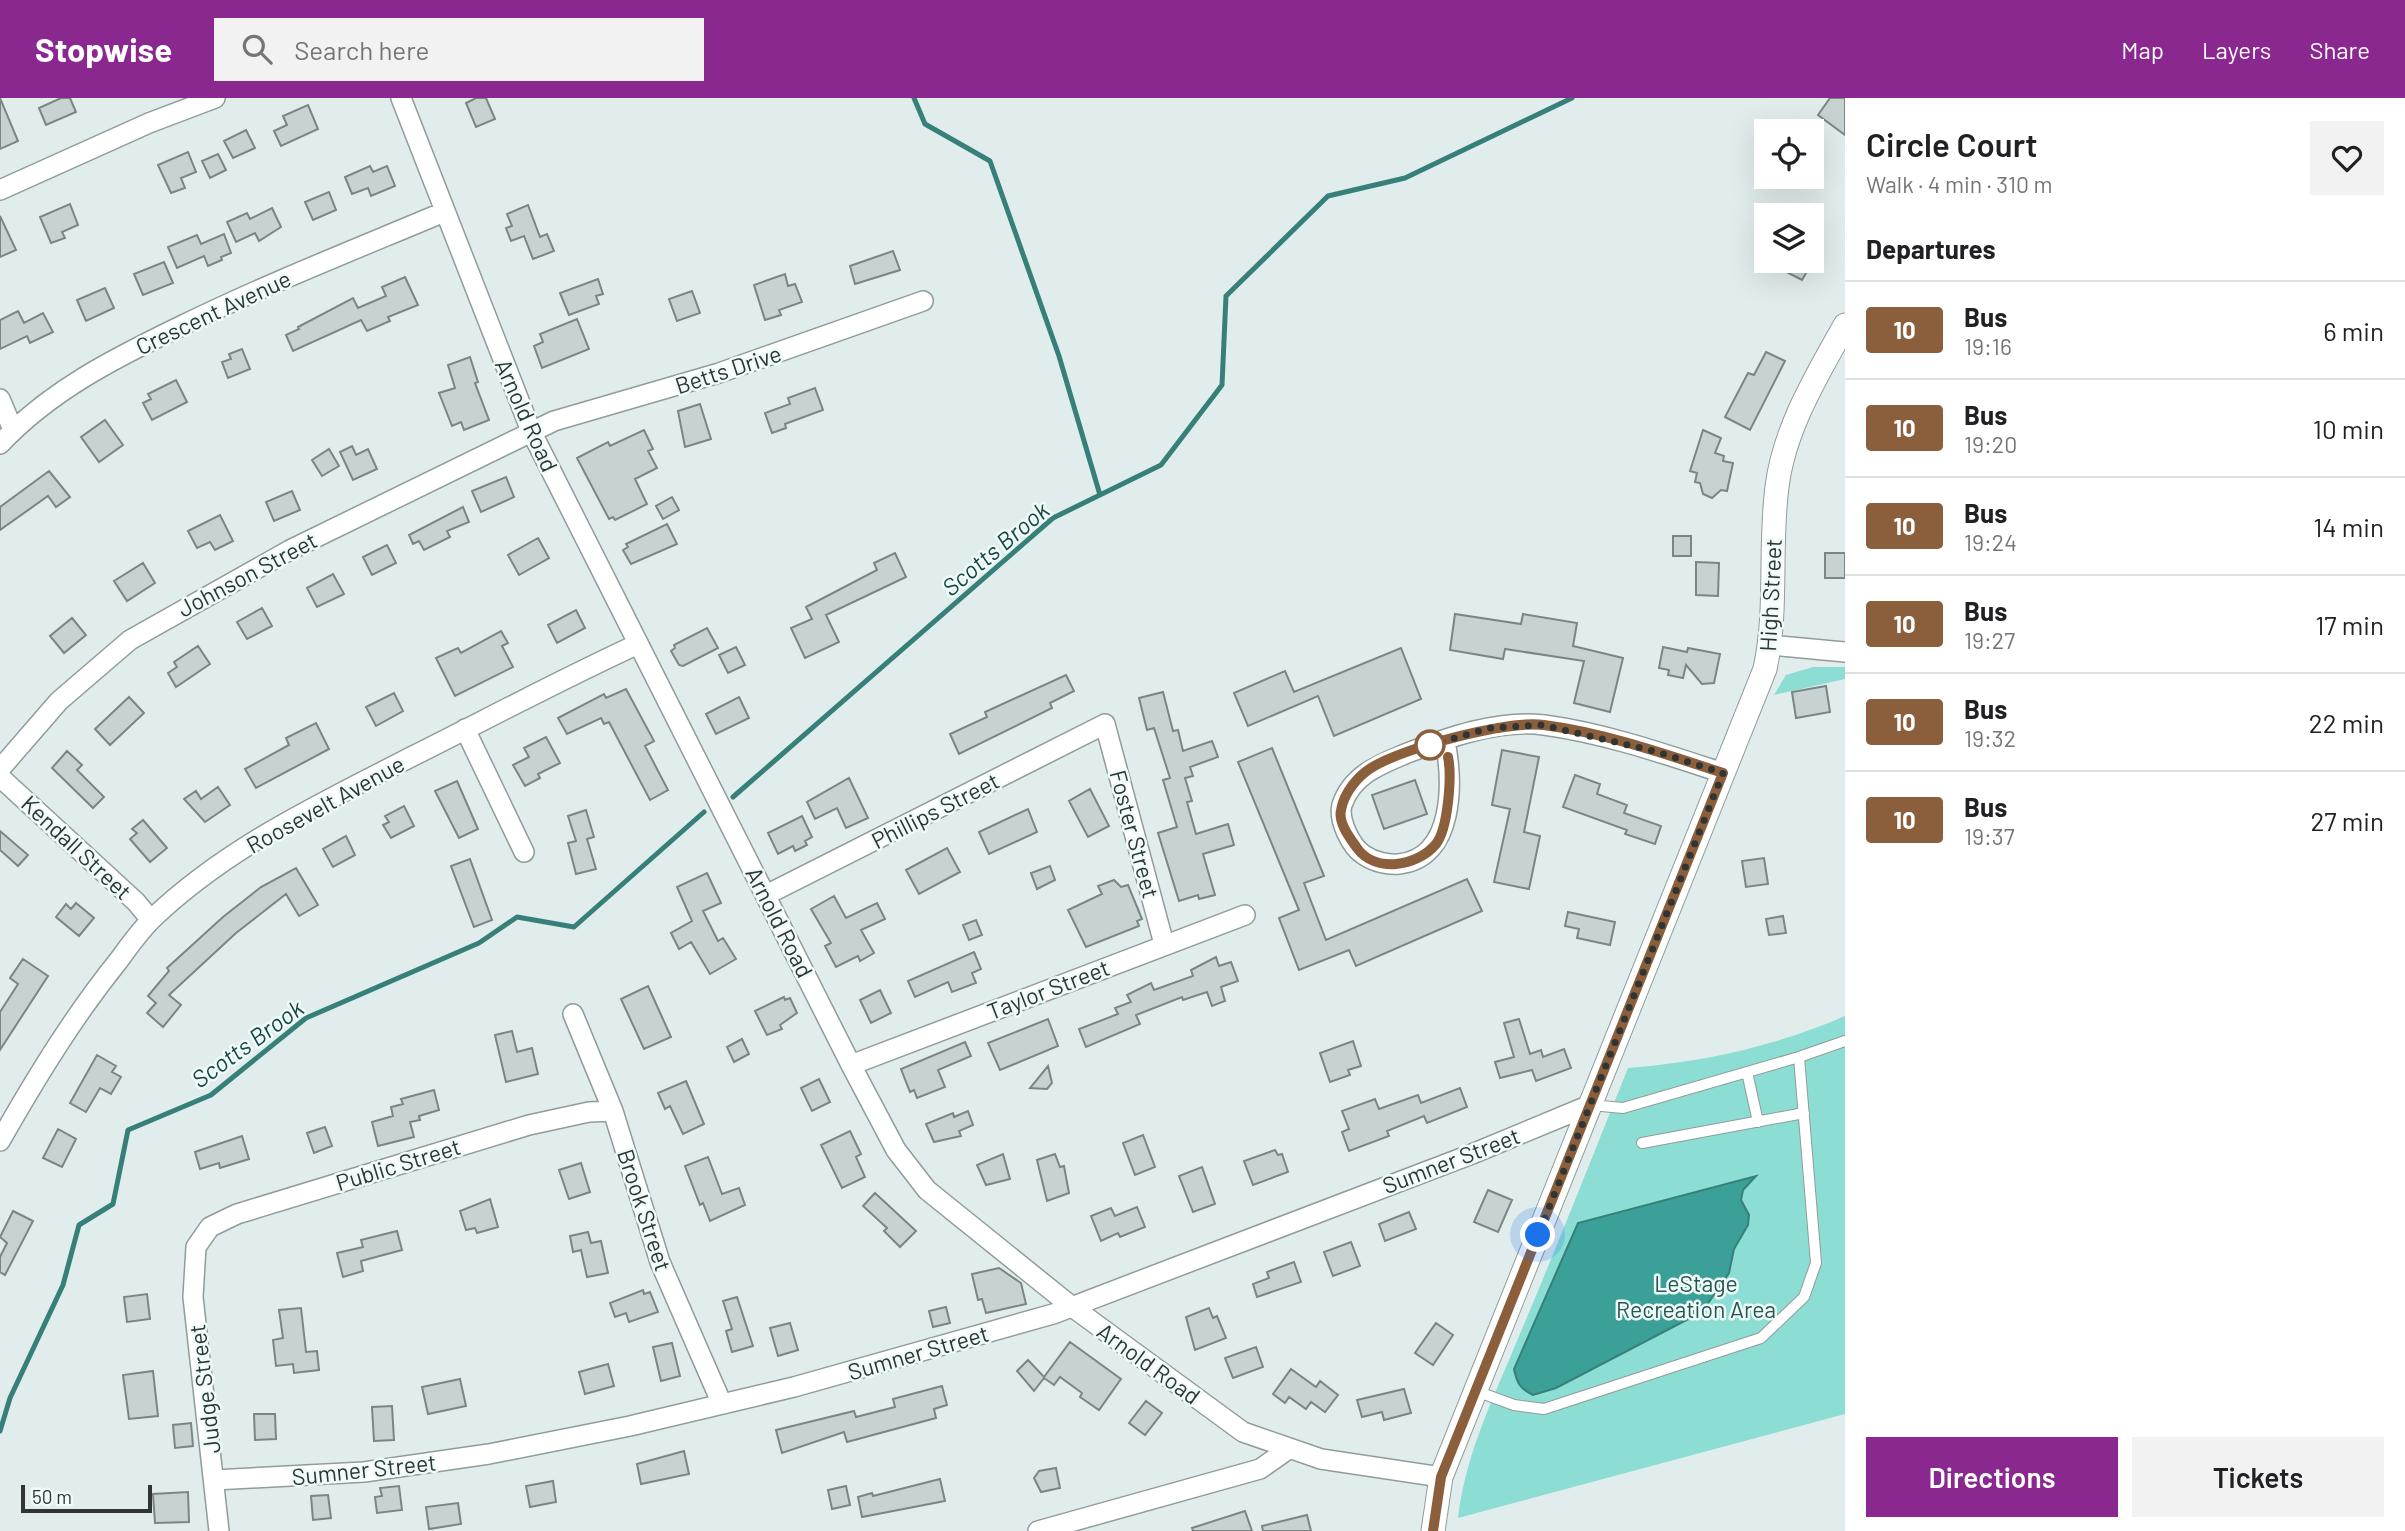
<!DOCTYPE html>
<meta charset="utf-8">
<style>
body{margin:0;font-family:Barlow,sans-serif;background:#f2f2f2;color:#202124;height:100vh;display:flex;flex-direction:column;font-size:26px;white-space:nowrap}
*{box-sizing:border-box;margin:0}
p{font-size:23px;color:#757577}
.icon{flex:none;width:38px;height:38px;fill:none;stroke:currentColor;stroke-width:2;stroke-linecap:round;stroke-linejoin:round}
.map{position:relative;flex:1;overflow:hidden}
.details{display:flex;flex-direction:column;background:#fff;width:560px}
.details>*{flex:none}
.badge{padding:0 14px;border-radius:5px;font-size:24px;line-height:46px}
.buttons{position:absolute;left:1754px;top:21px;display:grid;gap:14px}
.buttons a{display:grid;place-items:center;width:70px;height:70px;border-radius:0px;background:#fff;box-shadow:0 7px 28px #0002;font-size:35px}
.scale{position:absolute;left:21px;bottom:18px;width:131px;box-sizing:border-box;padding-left:7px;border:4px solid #303534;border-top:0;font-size:19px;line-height:24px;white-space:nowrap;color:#303534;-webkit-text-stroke:5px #eefbf9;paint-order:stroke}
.you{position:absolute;width:35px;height:35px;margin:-18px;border:5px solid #fff;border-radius:50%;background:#1a73e8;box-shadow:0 0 0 10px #1a73e833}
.map>.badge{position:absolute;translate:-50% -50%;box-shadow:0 0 0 4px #fff}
h2{padding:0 21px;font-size:26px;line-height:63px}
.round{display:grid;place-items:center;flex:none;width:74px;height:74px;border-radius:0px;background:#f2f2f2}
.summary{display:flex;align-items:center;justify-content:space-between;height:119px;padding:0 21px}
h1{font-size:33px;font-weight:600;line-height:52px}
.primary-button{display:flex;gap:14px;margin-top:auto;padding:14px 21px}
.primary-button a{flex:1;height:80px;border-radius:0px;background:#8b2890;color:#fff;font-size:28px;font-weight:600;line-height:80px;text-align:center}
.primary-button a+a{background:#f2f2f2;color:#202124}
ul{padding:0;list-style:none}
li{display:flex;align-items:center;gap:21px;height:98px;padding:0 21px;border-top:2px solid #e0e0e0}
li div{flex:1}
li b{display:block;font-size:26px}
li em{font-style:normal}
li .badge{min-width:77px;font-weight:700;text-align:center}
header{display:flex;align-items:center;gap:42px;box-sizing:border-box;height:98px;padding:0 35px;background:#8b2890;color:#fff}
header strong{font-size:33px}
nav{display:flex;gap:38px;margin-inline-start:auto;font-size:24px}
.search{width:490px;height:63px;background:#f2f2f2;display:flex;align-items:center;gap:18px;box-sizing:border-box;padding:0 24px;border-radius:0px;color:#757577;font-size:26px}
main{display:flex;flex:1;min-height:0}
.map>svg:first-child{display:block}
.green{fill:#8cddd4}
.water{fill:#3aa098;stroke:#37807a;stroke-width:2}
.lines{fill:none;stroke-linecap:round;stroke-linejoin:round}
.stream{stroke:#37807a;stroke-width:5}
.building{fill:#c7d3d2;stroke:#7b8684;stroke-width:2}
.service-casing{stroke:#909c9a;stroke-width:12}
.minor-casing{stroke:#909c9a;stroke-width:22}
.tertiary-casing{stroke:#909c9a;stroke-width:25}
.service{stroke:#fff;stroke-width:10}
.minor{stroke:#fff;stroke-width:19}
.tertiary{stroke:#fff;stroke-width:23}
.line-casing{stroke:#fff;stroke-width:16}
.line{stroke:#8b5e3c;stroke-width:10}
.walk{stroke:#303534;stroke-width:7;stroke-dasharray:0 12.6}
.stop-dot{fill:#fff;stroke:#8b5e3c;stroke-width:3.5}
.labels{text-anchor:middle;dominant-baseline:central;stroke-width:5;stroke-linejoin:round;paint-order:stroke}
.street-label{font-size:23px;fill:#303534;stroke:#eefbf9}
.park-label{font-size:23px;fill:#295651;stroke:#eefbf9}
.water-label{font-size:24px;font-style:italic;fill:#184541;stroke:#eefbf9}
</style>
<header>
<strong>Stopwise</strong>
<div class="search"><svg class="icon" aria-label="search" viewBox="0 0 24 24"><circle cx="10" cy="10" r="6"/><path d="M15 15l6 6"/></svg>Search here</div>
<nav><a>Map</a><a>Layers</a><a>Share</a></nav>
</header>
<main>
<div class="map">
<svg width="1845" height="1433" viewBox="0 0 1845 1433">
<rect width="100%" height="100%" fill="#e1edec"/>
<path class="green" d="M1813,569H1845V581L1774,597L1786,577Z
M1845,918V1316L1458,1420C1466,1354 1494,1299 1519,1238C1557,1149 1592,1059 1628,970C1703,964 1776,948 1845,918Z"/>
<path class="water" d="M1756,1078L1743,1092L1741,1102L1749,1117L1748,1127L1734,1151L1729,1175L1702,1214L1556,1290L1533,1297C1520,1291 1517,1285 1514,1271L1578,1125Z"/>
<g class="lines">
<path class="stream" d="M914,0L925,26L990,63L1059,258L1100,397
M733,699L1053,420L1161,367L1222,287L1226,198L1328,98L1405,80L1572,0
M0,1333L10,1300L63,1187L79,1127L113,1106L128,1032L211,997L306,920L479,845L517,819L574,829L704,714"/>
</g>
<path class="building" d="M0,0L18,43L0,51Z
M61,0H70L76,14L46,27L39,10Z
M476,0H486L495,21L476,29L466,5Z
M1830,0H1845V37L1818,17Z
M308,7L318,31L281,48L274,33L287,27L283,18Z
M246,32L255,50L233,60L224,43Z
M188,54L196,74L181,80L185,90L171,95L158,67Z
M218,56L226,72L210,80L202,63Z
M370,68L373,74L387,68L395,88L371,98L368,90L352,96L345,79Z
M329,94L336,112L313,122L305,104Z
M70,106L78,127L62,134L65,140L51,145L40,119Z
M528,107L540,139L547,136L554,153L533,161L524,138L511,143L506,130L512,128L507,116Z
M272,110L281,129L259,143L255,135L236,144L227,124L247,115L250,121Z
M0,118L16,152L0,159Z
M224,136L231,155L221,159L222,162L208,168L204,158L177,170L168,149L197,137L201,146Z
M893,153L900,172L855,186L850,168Z
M1765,163H1813L1802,182Z
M164,164L173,185L143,197L134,176Z
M785,176L788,188L795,186L802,204L779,212L781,217L765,222L754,187Z
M405,179L418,207L388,219L390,223L367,233L361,222L293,253L286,237L299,231L298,229L353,200L358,210L386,198L382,189Z
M598,181L603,196L596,198L599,206L569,217L560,195Z
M105,190L114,210L86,223L77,202Z
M692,193L700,215L677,223L669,201Z
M18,213L24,225L43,215L53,234L30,245L27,238L0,251V222Z
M577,221L589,251L542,270L534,248L543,244L540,236Z
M242,251L250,271L228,280L222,264L231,261L229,256Z
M1766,254L1785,263L1750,332L1725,319L1748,275L1754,277Z
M470,259L478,284L475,285L489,322L464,332L461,324L452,328L439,295L455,290L448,267Z
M176,282L187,304L152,322L143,305L151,301L148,296Z
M815,290L823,312L785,326L786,330L772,335L765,315L790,306L788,300Z
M700,306L711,341L685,349L678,313Z
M105,322L123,347L99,364L81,339Z
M644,332L653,351L648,353L657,370L635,381L647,406L615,422L613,419L609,421L577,360L608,344L610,348Z
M1703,332L1721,340L1715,355L1724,358L1723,363L1733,365L1727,393L1721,392L1712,400L1703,396L1700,385L1695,384L1697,375L1690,373Z
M352,348L356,357L368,351L377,371L353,382L340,354Z
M329,351L339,368L322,378L312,362Z
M49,373L70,399L56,409L48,398L0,432V409Z
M506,379L514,399L481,414L472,393Z
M292,393L300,412L274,423L266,404Z
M672,399L679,412L663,421L656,408Z
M463,409L469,424L447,433L450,439L424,452L419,443L413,446L409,437Z
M220,417L233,443L215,452L210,444L197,450L188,433Z
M667,426L677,446L631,466L623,452L628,449L626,446Z
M1673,438H1691V458H1673Z
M538,440L549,460L519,477L508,457Z
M387,447L396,465L372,477L363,459Z
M895,455L906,479L826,517L839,544L805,560L791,530L812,521L806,509L877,472L874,465Z
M1825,455H1845V480H1825Z
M1696,464L1719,465L1718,498L1696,497Z
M143,465L155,485L127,503L114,483Z
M333,476L344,496L317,509L307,490Z
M262,510L272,528L247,541L237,524Z
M576,512L585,530L557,545L548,527Z
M1455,516L1521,526L1523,516L1577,525L1573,548L1623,560L1610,614L1574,605L1584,563L1505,551L1503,561L1450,552Z
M72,520L86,537L64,555L50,538Z
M707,530L718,550L683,568L679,567L671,553L675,550L674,547Z
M501,533L508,545L502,548L513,569L455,598L436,560L458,550L461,555Z
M198,548L210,566L176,589L168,575L177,569L174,564Z
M736,549L745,567L728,575L719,557Z
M1663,549L1687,554L1688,550L1720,556L1714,585L1702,586L1686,567L1683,580L1668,577L1669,572L1659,570Z
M1401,550L1421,601L1334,638L1318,598L1248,628L1234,595L1285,573L1294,594Z
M1066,577L1074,593L1050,605L1052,610L959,656L950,636L987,619L985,614Z
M1826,588L1830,614L1796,620L1792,594Z
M626,591L654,643L645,648L668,692L650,702L609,624L604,626L601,620L567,636L558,620L604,596L606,600Z
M1163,594L1173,633L1178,632L1183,653L1212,643L1218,659L1190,669L1193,678L1185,680L1192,703L1187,704L1196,736L1228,726L1234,747L1203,756L1215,797L1199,801L1198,797L1179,803L1158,735L1177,729L1163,682L1170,680L1154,630L1147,632L1139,600Z
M394,595L403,613L376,628L366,609Z
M129,599L144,615L110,647L95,631Z
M739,599L749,620L716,636L706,616Z
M316,625L329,651L256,690L245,671L289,647L286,640Z
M546,639L560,665L538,676L540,680L525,688L513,667L529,659L524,650Z
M1272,650L1324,778L1304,785L1326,842L1467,781L1482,813L1356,868L1349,852L1299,872L1279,820L1299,812L1238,664Z
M1502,652L1539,659L1524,734L1540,738L1529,791L1494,784L1510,711L1492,707Z
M67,653L82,667L77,672L104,699L93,710L52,670Z
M1575,677L1600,686L1597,696L1627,707L1624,715L1661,728L1655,746L1625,736L1627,732L1563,709Z
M849,680L868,720L846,730L837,710L815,721L807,704Z
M1415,682L1427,716L1384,731L1372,697Z
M457,683L478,731L459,740L435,693Z
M218,689L230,707L205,724L184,701L196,693L201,701Z
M1090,691L1109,728L1088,739L1069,703Z
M404,708L414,728L391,740L383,727L389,724L385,718Z
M1028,711L1037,734L989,756L979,734Z
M586,712L594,739L587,741L596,771L576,776L568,745L576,743L568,718Z
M802,718L812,739L805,743L807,747L795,753L793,748L778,756L768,735Z
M143,722L167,750L150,764L130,741L137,735L132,731Z
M0,733L28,757L18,768L0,752Z
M346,738L355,757L333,769L323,751Z
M947,750L960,774L919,796L906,772Z
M1764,760L1768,786L1746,789L1742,763Z
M470,761L492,822L474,829L451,768Z
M1050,768L1055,782L1037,791L1031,775Z
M296,770L318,807L299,818L286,796L236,835L169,897L181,907L163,929L147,915L156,905L148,898L169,873L167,870L223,819L261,789Z
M707,775L721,805L703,813L718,843L723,840L736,861L710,876L691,844L679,851L671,835L692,823L677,789Z
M1114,782L1121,789L1128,787L1142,821L1137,823L1139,828L1086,849L1068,812L1102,796L1098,788Z
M834,798L846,820L877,805L885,821L861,832L874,855L860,863L858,858L836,869L825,848L831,845L811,811Z
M76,805L94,820L79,838L56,819L66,806L71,811Z
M1568,814L1615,824L1610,847L1577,840L1579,831L1565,828Z
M1783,818L1786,835L1769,837L1766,821Z
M976,822L982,837L969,842L963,827Z
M974,854L981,871L972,875L976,885L952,894L948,884L915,899L908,883Z
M1216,859L1219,868L1231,864L1238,883L1221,889L1225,903L1212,908L1207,894L1183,902L1182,899L1136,917L1140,926L1086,949L1079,931L1118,916L1115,910L1131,904L1127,897L1151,885L1154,892L1193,878L1191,872Z
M23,861L48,878L0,952V914L18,886L10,880Z
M648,888L671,939L644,951L621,901Z
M880,892L891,915L871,925L860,902Z
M784,899L785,902L790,900L797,915L780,927L782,931L767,937L755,913Z
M1048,921L1058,948L1000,972L988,945Z
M1519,921L1530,956L1541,952L1543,959L1564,951L1571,970L1536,983L1532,972L1500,980L1495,964L1514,959L1504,925Z
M512,933L517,954L532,950L538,976L506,984L495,937Z
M742,941L749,956L734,964L727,949Z
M1353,943L1361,968L1348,972L1350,977L1330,984L1320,955Z
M965,944L971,958L938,972L945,989L917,1000L914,992L910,994L901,971Z
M97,957L116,968L112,974L121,979L111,996L100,990L86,1014L70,1005Z
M1048,968L1052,985L1047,991L1030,990Z
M819,981L830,1004L812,1013L801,990Z
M686,983L704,1026L683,1036L670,1008L665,1011L658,995Z
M1460,990L1467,1009L1427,1025L1424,1018L1387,1033L1389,1038L1349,1053L1342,1034L1349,1031L1342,1013L1375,1001L1379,1011L1418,997L1421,1005Z
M434,992L439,1012L419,1018L420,1022L410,1024L414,1039L378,1048L372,1024L393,1018L391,1009L403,1006L401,1001Z
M968,1013L973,1027L959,1033L961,1038L934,1044L926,1026L953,1015L954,1019Z
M325,1029L332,1048L314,1055L307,1035Z
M58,1031L76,1041L62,1069L43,1060Z
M850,1033L861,1056L856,1059L865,1079L842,1090L821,1047Z
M1143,1037L1155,1069L1135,1077L1123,1045Z
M242,1038L249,1061L220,1070L219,1065L200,1071L195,1054Z
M1275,1052L1278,1057L1282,1056L1288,1074L1253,1087L1244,1063Z
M1003,1056L1010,1081L986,1087L977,1067Z
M1055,1056L1060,1069L1064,1068L1069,1095L1047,1103L1037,1062Z
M708,1059L722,1096L739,1090L745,1107L710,1123L703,1105L700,1107L685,1068Z
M581,1065L590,1094L569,1101L559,1072Z
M1202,1069L1215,1106L1193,1114L1179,1078Z
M1488,1092L1512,1102L1498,1134L1474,1124Z
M875,1095L916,1133L900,1149L884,1133L887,1130L863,1108Z
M490,1101L498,1129L477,1135L475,1130L466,1132L460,1113Z
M1137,1109L1145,1129L1120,1139L1118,1135L1101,1143L1091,1118L1111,1110L1115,1118Z
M13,1113L33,1123L5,1177L0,1174V1159L7,1145L0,1139Z
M1409,1114L1416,1131L1385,1143L1379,1126Z
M397,1133L402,1152L361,1163L363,1173L343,1179L337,1155L363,1149L361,1142Z
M588,1134L591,1145L601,1143L608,1175L587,1179L581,1152L573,1154L570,1138Z
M1351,1144L1360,1168L1333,1178L1324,1154Z
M1294,1164L1301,1184L1257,1199L1253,1186L1269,1180L1267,1174Z
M999,1170L1021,1185L1026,1206L986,1215L982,1201L978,1202L972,1176Z
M643,1192L644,1196L650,1194L658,1214L629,1224L626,1215L615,1219L610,1205Z
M147,1196L150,1221L127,1224L124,1199Z
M737,1199L753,1248L732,1254L726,1233L732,1231L723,1203Z
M946,1209L950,1225L933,1229L929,1213Z
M301,1210L306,1254L317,1253L319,1272L294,1275L293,1266L276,1268L273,1242L283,1240L279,1212Z
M1209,1210L1213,1220L1217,1218L1226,1240L1195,1252L1186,1219Z
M790,1225L798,1252L778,1258L770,1230Z
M1436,1225L1453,1237L1433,1267L1415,1255Z
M1070,1244L1121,1281L1099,1312L1080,1299L1082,1295L1060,1279L1054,1287L1044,1280L1034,1293L1017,1273L1028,1262L1044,1279Z
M672,1245L680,1278L661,1283L653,1249Z
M1256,1249L1263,1269L1233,1280L1225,1260Z
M608,1266L614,1288L585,1296L579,1274Z
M1291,1271L1316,1289L1320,1283L1338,1297L1325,1314L1311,1304L1306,1311L1289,1299L1285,1305L1273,1296Z
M153,1273L158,1318L129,1321L123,1277Z
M460,1281L466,1308L428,1316L422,1289Z
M942,1288L947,1307L934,1311L936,1320L847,1344L844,1334L782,1355L776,1332L854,1313L856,1319L895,1309L893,1301Z
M1404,1291L1411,1315L1384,1322L1382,1314L1362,1319L1357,1302Z
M1146,1303L1162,1315L1145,1337L1129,1325Z
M392,1308L394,1342L374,1343L372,1309Z
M254,1316H275L276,1341L255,1342Z
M191,1325L193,1348L175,1350L173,1327Z
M684,1353L689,1376L641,1386L637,1366Z
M1056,1370L1060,1390L1041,1394L1034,1380L1039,1373Z
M940,1381L945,1403L862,1419L858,1399L872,1395L873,1398Z
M553,1383L556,1404L530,1409L526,1388Z
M399,1388L402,1412L377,1415L375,1399L382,1398L380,1390Z
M846,1388L850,1407L832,1411L828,1392Z
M188,1394L189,1424L155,1425L153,1396Z
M328,1397L331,1420L313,1422L311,1398Z
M458,1405L461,1426L429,1431L426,1409Z
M1245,1413L1252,1433H1193L1192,1430Z
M1307,1417L1311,1433H1263L1262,1428Z"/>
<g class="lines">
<g class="service-casing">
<path id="service" d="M1747,974L1758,1024
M1591,1007L1623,1010L1799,959L1845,943
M1642,1045L1804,1015
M1476,1293L1514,1307L1544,1311L1761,1240L1804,1199L1816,1165L1799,959"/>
</g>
<g class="minor-casing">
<path id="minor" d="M401,0L531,333L851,967L896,1052L927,1092L1071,1208L1243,1334L1321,1361L1441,1379
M0,92L149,25L215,0
M0,301L13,332
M0,346C51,292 115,260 181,228C267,186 356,151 444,114
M1770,547L1845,554
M465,631L524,754
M1445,643C1453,684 1455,760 1399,766C1388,767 1374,764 1364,757C1351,749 1338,722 1342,707C1352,677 1379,667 1405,656C1446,640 1499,621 1544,627C1604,635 1665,656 1723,675
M0,671L59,603L130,542L290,452L554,323L719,275L923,203
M0,679L136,804L151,822
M766,797L1105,626L1164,846
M573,916L613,1013L660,1164L722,1306
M851,967L1245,817
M0,1043C36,980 73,919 119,862C129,848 140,833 152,821C227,749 320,706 411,659C487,621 562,581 638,546
M214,1382L364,1374L489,1356L630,1328L794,1289L1053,1216L1472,1056L1590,1007
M219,1433L193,1199L196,1149L210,1129L237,1116L529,1027L589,1014L613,1013
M1038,1433L1260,1371L1290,1350"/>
</g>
<g class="tertiary-casing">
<path id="tertiary" d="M1433,1433L1441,1379L1765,571C1778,511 1769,449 1777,389C1784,331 1817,277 1845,227"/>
</g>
<use href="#service" class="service"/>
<use href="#minor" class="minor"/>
<use href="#tertiary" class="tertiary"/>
</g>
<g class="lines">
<g class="line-casing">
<path id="line" d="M1433,1433L1441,1379L1723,675C1665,656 1605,635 1544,627C1508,622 1402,650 1371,670C1357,679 1344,695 1341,712C1338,725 1350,740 1357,750C1375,775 1417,769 1436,746C1448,731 1452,678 1448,659"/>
</g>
<use href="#line" class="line"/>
<path class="walk" d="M1430,647L1424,649L1490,630L1542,627L1654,653L1723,675L1538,1137"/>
</g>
<circle class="stop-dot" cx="1430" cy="647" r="14"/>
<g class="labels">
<g class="street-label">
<text transform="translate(213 214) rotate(-25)">Crescent Avenue</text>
<text transform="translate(728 271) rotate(-18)">Betts Drive</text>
<text transform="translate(527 317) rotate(66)">Arnold Road</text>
<text transform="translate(247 476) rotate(-28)">Johnson Street</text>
<text transform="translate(1770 497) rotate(-87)">High Street</text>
<text transform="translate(325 706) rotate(-29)">Roosevelt Avenue</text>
<text transform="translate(935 712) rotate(-27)">Phillips Street</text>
<text transform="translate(1135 736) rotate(75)">Foster Street</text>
<text transform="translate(77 749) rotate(43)">Kendall Street</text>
<text transform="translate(780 824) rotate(63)">Arnold Road</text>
<text transform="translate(1048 891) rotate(-21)">Taylor Street</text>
<text transform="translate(1451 1062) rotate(-21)">Sumner Street</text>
<text transform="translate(398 1066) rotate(-17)">Public Street</text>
<text transform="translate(645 1112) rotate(72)">Brook Street</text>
<text transform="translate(918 1254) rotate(-16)">Sumner Street</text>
<text transform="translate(1149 1265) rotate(36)">Arnold Road</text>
<text transform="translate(204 1291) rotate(-97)">Judge Street</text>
<text transform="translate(364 1371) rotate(-6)">Sumner Street</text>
</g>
<g class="park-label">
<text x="1696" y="1185">LeStage<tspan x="1696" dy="26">Recreation Area</tspan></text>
</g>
<g class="water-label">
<text transform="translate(995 450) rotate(-40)">Scotts Brook</text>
<text transform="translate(247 945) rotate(-36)">Scotts Brook</text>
</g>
</g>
</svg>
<div class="buttons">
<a><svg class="icon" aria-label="locate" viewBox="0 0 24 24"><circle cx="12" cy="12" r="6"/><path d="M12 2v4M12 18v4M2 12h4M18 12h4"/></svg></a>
<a><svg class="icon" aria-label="layers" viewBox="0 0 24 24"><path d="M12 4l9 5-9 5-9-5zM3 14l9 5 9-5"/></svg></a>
</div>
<div class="scale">50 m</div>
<div class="you" style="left:1538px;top:1137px"></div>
</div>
<section class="details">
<div class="summary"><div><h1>Circle Court</h1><p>Walk · 4 min · 310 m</p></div><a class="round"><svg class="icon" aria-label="heart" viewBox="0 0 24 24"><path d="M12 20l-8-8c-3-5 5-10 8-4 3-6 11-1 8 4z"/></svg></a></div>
<h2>Departures</h2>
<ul>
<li><span class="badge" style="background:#8b5e3c;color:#fff">10</span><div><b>Bus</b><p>19:16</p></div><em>6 min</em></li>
<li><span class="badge" style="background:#8b5e3c;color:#fff">10</span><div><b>Bus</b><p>19:20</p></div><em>10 min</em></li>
<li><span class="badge" style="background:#8b5e3c;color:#fff">10</span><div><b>Bus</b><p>19:24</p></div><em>14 min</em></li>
<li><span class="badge" style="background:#8b5e3c;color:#fff">10</span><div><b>Bus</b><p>19:27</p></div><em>17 min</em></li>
<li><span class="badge" style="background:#8b5e3c;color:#fff">10</span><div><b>Bus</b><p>19:32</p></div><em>22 min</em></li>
<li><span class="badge" style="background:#8b5e3c;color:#fff">10</span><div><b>Bus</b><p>19:37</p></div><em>27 min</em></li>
</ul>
<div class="primary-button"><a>Directions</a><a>Tickets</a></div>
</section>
</main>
